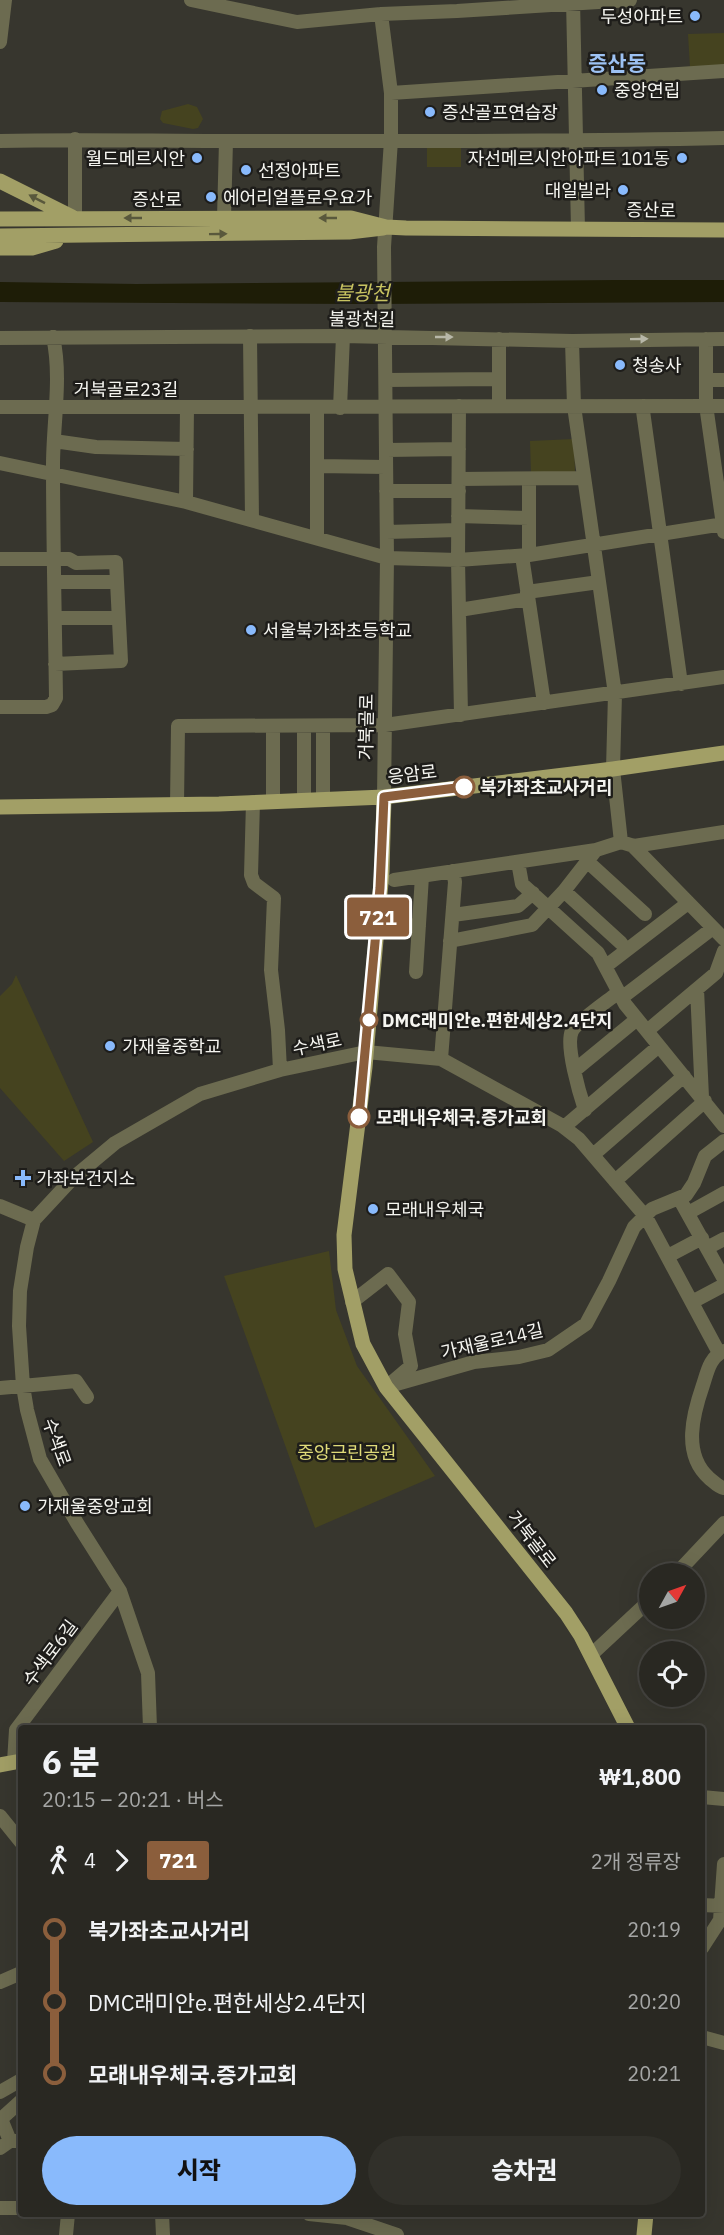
<!DOCTYPE html>
<html lang="ko">
<meta charset="utf-8">
<style>
body{margin:0;font-family:"IBM Plex Sans","Noto Sans KR",sans-serif;background:#31302a;color:#f1f3f6;height:100vh;display:flex;flex-direction:column;font-size:22px;white-space:nowrap}
*{box-sizing:border-box;margin:0}
p{font-size:20px;color:#a5a6a5}
.icon{flex:none;width:33px;height:33px;fill:none;stroke:currentColor;stroke-width:2;stroke-linecap:round;stroke-linejoin:round}
.map{position:relative;flex:1;overflow:hidden}
.sheet{position:absolute;left:18px;top:1725px;width:687px;height:492px;display:flex;flex-direction:column;background:#292822;border-radius:6px;box-shadow:0 6px 24px #0002,0 0 0 2px #454440}
.sheet>*{flex:none}
.badge{padding:0 12px;border-radius:4px;font-size:21px;line-height:39px}
.needle{width:39px;rotate:50deg}
.controls{position:absolute;left:639px;top:1563px;display:grid;gap:12px}
.controls a{display:grid;place-items:center;width:66px;height:66px;border-radius:50%;background:#292822;box-shadow:0 6px 24px #0002,0 0 0 2px #454440;font-size:30px}
.map>.badge{position:absolute;translate:-50% -50%;box-shadow:0 0 0 3px #fff}
.legs{display:flex;align-items:center;gap:9px;height:66px;padding:0 24px;font-size:20px}
.legs p{margin-inline-start:auto}
.overview{display:flex;align-items:center;justify-content:space-between;height:102px;padding:0 24px}
h1{font-size:33px;font-weight:800;line-height:45px}
.button{display:flex;gap:12px;margin-top:auto;padding:12px 24px}
.button a{flex:1;height:69px;border-radius:36px;background:#89bafc;color:#111;font-size:24px;font-weight:800;line-height:69px;text-align:center}
.button a+a{background:#31302a;color:#f1f3f6}
ul{padding:0 24px;list-style:none}
li{display:flex;align-items:center;gap:21px;height:72px;font-size:22px}
li i{display:grid;place-items:center;width:9px;height:100%;margin:0 8px;background:currentColor}
li i::after{content:'';width:15px;height:15px;margin:-8px;border:4px solid;border-radius:50%;background:#292822}
li p{margin-inline-start:auto}
li:first-child i{background:linear-gradient(#0000 50%,currentColor 0)}
li:last-child i{background:linear-gradient(currentColor 50%,#0000 0)}
.map>svg:first-child{display:block}
.green{fill:#45431f}
.water{fill:#1e1d07}
.lines{fill:none;stroke-linecap:round;stroke-linejoin:round}
.minor{stroke:#6c6b50;stroke-width:14}
.major{stroke:#a29f66;stroke-width:15}
.oneway{fill:#59583c}
.oneway2{fill:#b7b7a8}
.line-1-casing{stroke:#fff;stroke-width:14}
.line-1{stroke:#8b5e3c;stroke-width:9}
.poi-dot{fill:#89bafc;stroke:#1e1d1a;stroke-width:2}
.stop-1-dot{fill:#fff;stroke:#8b5e3c;stroke-width:3}
.labels{text-anchor:middle;dominant-baseline:central;stroke-width:5;stroke-linejoin:round;paint-order:stroke}
.poi-label{font-size:18px;fill:#f5f5f0;stroke:#1e1d1a;text-anchor:start}
.street-label{font-size:18px;fill:#f5f5f0;stroke:#1e1d1a}
.stop-label{font-size:18px;font-weight:bold;fill:#f5f5f0;stroke:#1e1d1a;text-anchor:start}
.park-label{font-size:18px;fill:#e0db79;stroke:#1e1d1a}
.water-label{font-size:20px;font-style:italic;fill:#c8c361;stroke:#1e1d1a}
.quarter-label{font-size:21px;font-weight:bold;fill:#9dc2f3;stroke:#1e1d1a}
</style>
<div class="map">
<svg width="724" height="2235" viewBox="0 0 724 2235">
<rect width="100%" height="100%" fill="#37362e"/>
<path class="green" d="M724,33V66L690,67L688,34Z
M188,104L197,107L203,119L198,128L193,129L163,123L160,119L162,111Z
M427,145L461,146V167H427Z
M574,439L575,473L531,474L530,441Z
M16,975L93,1142L64,1161L0,1088V996L12,984Z
M329,1251L336,1310L357,1366L435,1476L315,1528L224,1276Z"/>
<path class="water" d="M616,280H724V302L365,304L0,302V282L137,284Z"/>
<g class="lines">
<path class="minor" d="M191,0L297,22L381,14L457,11L630,0
M573,0L578,229
M381,14L391,93V140L384,247L387,558L384,797
M0,42L5,0
M391,93L724,71
M75,139V218
M0,141C76,139 152,141 228,141C393,141 559,142 724,138
M224,218L226,141
M250,336L252,520
M0,338L343,336L572,341L724,339
M499,339V406
M706,339V405L724,532
M572,341L574,406L615,694L613,769L621,842
M386,380L499,379
M706,380H724
M459,406L458,560L461,715
M644,406L643,411L681,684
M0,407L724,406
M340,408L343,336
M54,441L96,447L187,449
M386,450L459,449
M0,463L186,502L387,558L458,560L529,555L724,524
M317,466L386,467
M459,479L583,478
M529,479V555
M386,491H459
M186,502L187,407
M458,516L529,518
M387,532L458,530
M317,538V407
M522,556L544,703
M0,559H69L76,563L116,562L121,661L55,664
M55,582H117
M527,592L599,582
M459,610L528,599
M55,618H118
M0,707H46L52,705L56,698C55,621 53,542 53,465C53,423 62,377 53,337
M273,726V801
M323,799V726
M304,800V726
M253,802L251,875L254,883L274,898L271,970L278,1030L280,1070
M177,805L178,726L385,725L724,677
M633,846L724,939
M518,862L522,884L598,953L625,1004L724,1126
M588,862L645,914
M394,880L596,850L621,842L634,846L724,832
M564,891L621,943
M453,915L518,906L533,893
M377,923L419,926
M450,941L532,925L564,891L596,850
M606,966L688,903
M416,972L422,876
M697,989L702,1097
M647,1031L716,973L724,951
M441,1059L455,882L453,871
M575,1070L637,1019
M585,1110C580,1095 565,1045 572,1031C576,1023 606,1002 615,995L624,996L713,928
M564,1127L659,1046
M593,1155L684,1076
M615,1181L705,1101
M679,1198L724,1279
M0,1206L34,1220
M688,1213L724,1193
M707,1248L724,1239
M668,1256L702,1238
M352,1302L388,1274L409,1302L405,1334L411,1366L391,1383
M692,1302L724,1285
M724,1351C710,1356 707,1373 703,1385C693,1414 682,1454 709,1478C714,1482 718,1487 724,1488
M386,1387L474,1362L519,1357L548,1350L586,1324L609,1281L634,1227L652,1209L686,1195L694,1183L705,1156L724,1141
M0,1388L76,1381L87,1397
M676,1574L724,1523
M591,1655L650,1600
M150,1728L148,1673L120,1591L77,1523L40,1459L27,1410L23,1386L19,1326L20,1291L27,1247L34,1220L73,1178L115,1143L200,1094L280,1070L366,1052L441,1059L561,1125L579,1139L646,1217L719,1353
M14,1762L16,1730L120,1591
M702,1797L724,1799
M0,1816L21,1842
M702,1905L724,1906
M702,1948L720,1920L724,1864
M0,1982L21,1973
M702,2037L724,2043
M0,2092L21,2080
M10,2141L1,2119L21,2101
M0,2148L10,2141H21
M0,2208H21
M162,2214L163,2235
M309,2214L347,2218L397,2235
M66,2235L68,2214"/>
<path class="major" d="M0,181L72,217
M0,219L351,218L386,227L406,228L724,230
M0,236L349,232L383,228
M0,248H32L56,241
M384,797L382,871L365,1067L344,1235L345,1269L363,1344L386,1387L566,1613L581,1636L628,1728
M0,807L219,804L384,797L613,769L724,753
M0,1765L21,1761
M644,2235L646,2214"/>
</g>
<defs><path id="oneway-solid" d="M-6-.8H1V-3.2L6.5 0L1 3.2V.8H-6Z" transform="scale(1.5)"/></defs>
<g class="oneway">
<use href="#oneway-solid" transform="translate(37 199) rotate(-153)"/>
<use href="#oneway-solid" transform="translate(133 218) rotate(-180)"/>
<use href="#oneway-solid" transform="translate(328 218) rotate(180)"/>
<use href="#oneway-solid" transform="translate(218 234) rotate(-1)"/>
</g>
<g class="oneway2">
<use href="#oneway-solid" transform="translate(444 337)"/>
<use href="#oneway-solid" transform="translate(639 339) rotate(-1)"/>
</g>
<g class="lines">
<g class="line-1-casing">
<path id="line-1" d="M359,1117L380,888L384,797L464,787"/>
</g>
<use href="#line-1" class="line-1"/>
</g>
<g class="poi-dot">
<circle cx="695" cy="16" r="6"/>
<circle cx="602" cy="90" r="6"/>
<circle cx="430" cy="112" r="6"/>
<circle cx="197" cy="158" r="6"/>
<circle cx="682" cy="158" r="6"/>
<circle cx="246" cy="170" r="6"/>
<circle cx="623" cy="190" r="6"/>
<circle cx="211" cy="197" r="6"/>
<circle cx="620" cy="365" r="6"/>
<circle cx="251" cy="630" r="6"/>
<circle cx="110" cy="1046" r="6"/>
<path d="M20 1169h6v6h6v6h-6v6h-6v-6h-6v-6h6z"/>
<circle cx="373" cy="1209" r="6"/>
<circle cx="25" cy="1506" r="6"/>
</g>
<g class="stop-1-dot">
<circle cx="464" cy="787" r="10"/>
<circle cx="369" cy="1020" r="8"/>
<circle cx="359" cy="1117" r="10"/>
</g>
<g class="labels">
<g class="poi-label">
<text x="683" y="16" text-anchor="end">두성아파트</text>
<text x="614" y="90">중앙연립</text>
<text x="442" y="112">증산골프연습장</text>
<text x="185" y="158" text-anchor="end">월드메르시안</text>
<text x="670" y="158" text-anchor="end">자선메르시안아파트 101동</text>
<text x="258" y="170">선정아파트</text>
<text x="611" y="190" text-anchor="end">대일빌라</text>
<text x="223" y="197">에어리얼플로우요가</text>
<text x="632" y="365">청송사</text>
<text x="263" y="630">서울북가좌초등학교</text>
<text x="122" y="1046">가재울중학교</text>
<text x="36" y="1178">가좌보건지소</text>
<text x="385" y="1209">모래내우체국</text>
<text x="37" y="1506">가재울중앙교회</text>
</g>
<g class="street-label">
<text x="157" y="199">증산로</text>
<text transform="translate(651 210) rotate(1)">증산로</text>
<text transform="translate(362 319) rotate(1)">불광천길</text>
<text x="126" y="389">거북골로23길</text>
<text transform="translate(366 727) rotate(-89)">거북골로</text>
<text transform="translate(412 774) rotate(-7)">응암로</text>
<text transform="translate(317 1044) rotate(-12)">수색로</text>
<text transform="translate(492 1341) rotate(-13)">가재울로14길</text>
<text transform="translate(57 1442) rotate(70)">수색로</text>
<text transform="translate(532 1539) rotate(52)">거북골로</text>
<text transform="translate(50 1653) rotate(-53)">수색로6길</text>
</g>
<g class="stop-label">
<text x="480" y="787">북가좌초교사거리</text>
<text x="382" y="1020">DMC래미안e.편한세상2.4단지</text>
<text x="376" y="1117">모래내우체국.증가교회</text>
</g>
<g class="park-label">
<text x="347" y="1452">중앙근린공원</text>
</g>
<g class="water-label">
<text x="362" y="292">불광천</text>
</g>
<g class="quarter-label">
<text x="617" y="63">증산동</text>
</g>
</g>
</svg>
<div class="controls">
<a><svg class="needle" viewBox="-14 -14 28 28"><path d="M0-13l5 13h-10z" fill="#e53935"/><path d="M0 13l5-13h-10z" fill="#a5a6a5"/></svg></a>
<a><svg class="icon" aria-label="locate" viewBox="0 0 24 24"><circle cx="12" cy="12" r="6"/><path d="M12 2v4M12 18v4M2 12h4M18 12h4"/></svg></a>
</div>
<b class="badge" style="left:378px;top:917px;background:#8b5e3c;color:#fff">721</b>
<section class="sheet">
<div class="overview"><div><h1>6 분</h1><p>20:15 – 20:21 · 버스</p></div><b>₩1,800</b></div>
<div class="legs"><svg class="icon" aria-label="walk" viewBox="0 0 24 24"><circle cx="13" cy="4" r="2"/><path d="M13 8l-2 6 4 7M11 14l-3 7M7 12l3-4h3l4 4"/></svg>4<svg class="icon" aria-label="forward" viewBox="0 0 24 24"><path d="M9 5l7 7-7 7"/></svg><b class="badge" style="background:#8b5e3c;color:#fff">721</b><p>2개 정류장</p></div>
<ul>
<li><i style="color:#8b5e3c"></i><b>북가좌초교사거리</b><p>20:19</p></li>
<li><i style="color:#8b5e3c"></i><span>DMC래미안e.편한세상2.4단지</span><p>20:20</p></li>
<li><i style="color:#8b5e3c"></i><b>모래내우체국.증가교회</b><p>20:21</p></li>
</ul>
<div class="button"><a>시작</a><a>승차권</a></div>
</section>
</div>
